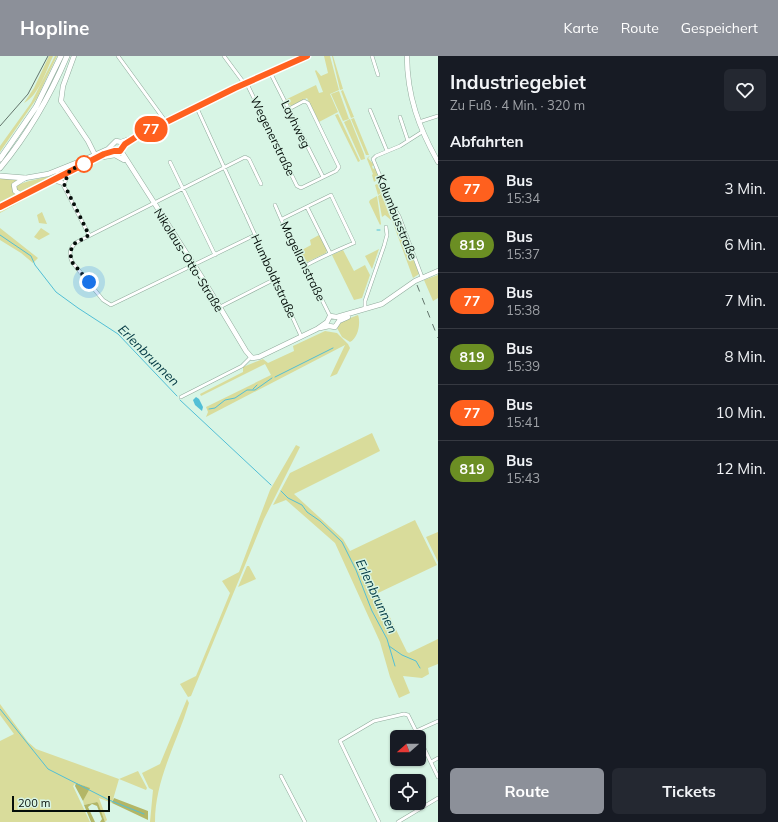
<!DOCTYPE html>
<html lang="de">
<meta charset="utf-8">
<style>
body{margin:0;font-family:Mulish,sans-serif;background:#242831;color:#f1f3f6;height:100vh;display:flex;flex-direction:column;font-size:15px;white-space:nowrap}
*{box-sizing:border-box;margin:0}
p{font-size:13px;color:#9ea1a6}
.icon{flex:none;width:22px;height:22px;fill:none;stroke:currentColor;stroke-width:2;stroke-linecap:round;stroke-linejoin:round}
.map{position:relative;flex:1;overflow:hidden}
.panel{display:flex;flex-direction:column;background:#171b24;width:340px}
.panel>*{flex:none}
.badge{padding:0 8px;border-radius:13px;font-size:14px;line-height:26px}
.needle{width:26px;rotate:249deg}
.buttons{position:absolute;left:390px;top:674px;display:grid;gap:8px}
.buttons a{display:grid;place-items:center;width:36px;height:36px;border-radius:6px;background:#171b24;box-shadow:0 1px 3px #0004;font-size:20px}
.scale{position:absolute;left:12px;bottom:10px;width:98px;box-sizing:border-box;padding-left:4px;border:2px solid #050e0a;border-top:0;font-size:11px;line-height:14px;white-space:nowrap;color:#050e0a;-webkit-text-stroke:3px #d8f5e5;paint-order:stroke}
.you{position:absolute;width:20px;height:20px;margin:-10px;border:3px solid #fff;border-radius:50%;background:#1a73e8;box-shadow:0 0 0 6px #1a73e833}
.map>.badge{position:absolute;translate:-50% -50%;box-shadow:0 0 0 2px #fff}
h2{padding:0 12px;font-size:15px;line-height:36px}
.round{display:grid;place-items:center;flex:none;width:42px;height:42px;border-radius:6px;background:#242831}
.head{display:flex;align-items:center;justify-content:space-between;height:68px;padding:0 12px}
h1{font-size:19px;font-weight:700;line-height:30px}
.primary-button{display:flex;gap:8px;margin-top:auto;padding:8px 12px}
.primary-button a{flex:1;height:46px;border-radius:6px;background:#8c9099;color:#fff;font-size:16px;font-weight:700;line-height:46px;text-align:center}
.primary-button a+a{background:#242831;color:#f1f3f6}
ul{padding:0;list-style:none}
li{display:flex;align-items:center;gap:12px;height:56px;padding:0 12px;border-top:1px solid #363941}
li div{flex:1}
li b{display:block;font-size:15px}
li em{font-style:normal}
li .badge{min-width:44px;font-weight:700;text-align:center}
header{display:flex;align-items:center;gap:24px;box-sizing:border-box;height:56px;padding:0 20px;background:#8c9099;color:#fff}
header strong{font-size:19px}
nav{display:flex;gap:22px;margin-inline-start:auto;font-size:14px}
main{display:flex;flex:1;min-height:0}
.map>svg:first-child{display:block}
.green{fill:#d9dc9b}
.forest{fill:#b3b666}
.water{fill:#52bfd6}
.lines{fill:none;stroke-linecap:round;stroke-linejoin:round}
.stream{stroke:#52bfd6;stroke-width:1}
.minor-casing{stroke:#90ab9c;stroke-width:4}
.secondary-casing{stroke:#90ab9c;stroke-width:5.5}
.trunk-casing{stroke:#90ab9c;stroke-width:6}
.minor{stroke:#fff;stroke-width:3}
.secondary{stroke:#fff;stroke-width:4.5}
.trunk{stroke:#fff;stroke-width:5}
.tram{stroke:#62746b;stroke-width:1}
.rail{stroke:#62746b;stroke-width:1;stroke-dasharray:7 7;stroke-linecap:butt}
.line-casing{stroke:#fff;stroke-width:9}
.line{stroke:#ff601e;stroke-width:6}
.walk{stroke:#050e0a;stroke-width:4;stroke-dasharray:0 7.2}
.stop-dot{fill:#fff;stroke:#ff601e;stroke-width:2}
.labels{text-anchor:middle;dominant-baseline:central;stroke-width:3;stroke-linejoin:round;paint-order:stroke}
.street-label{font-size:12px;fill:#050e0a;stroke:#d8f5e5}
.water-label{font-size:13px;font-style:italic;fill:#013741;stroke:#d8f5e5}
</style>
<header>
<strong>Hopline</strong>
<nav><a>Karte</a><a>Route</a><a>Gespeichert</a></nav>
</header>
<main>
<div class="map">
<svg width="438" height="766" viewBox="0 0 438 766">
<rect width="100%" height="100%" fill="#d8f5e5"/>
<path class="green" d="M49,0H53C46,15 39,39 24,47L34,32Z
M55,0H57L37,42L0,96V90L31,47Z
M324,0H330L339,34L330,38L338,56L319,66L307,42L291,50L285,44L316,29L319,37L323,36L315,15L316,14L321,20L328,17Z
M332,0H333L343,33L340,34Z
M343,34L354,61L351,62L341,35Z
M339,35L349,63L343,65L331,38Z
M338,58L360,105L358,106L335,59Z
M354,62L369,99H366L351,63Z
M350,63L364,98L365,103L361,104L344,66Z
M370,100L368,102L374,109L372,110L373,113L375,112L379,122L374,126L372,119L373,118L367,103L368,101Z
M53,119L25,136L17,135V130C21,126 44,122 53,119Z
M0,122L17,124L13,135L18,140L0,148Z
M56,126L0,157V153Z
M379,127H382L383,132L381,133L384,141L387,140L397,161L392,163L381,137L378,139L375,129Z
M381,138L391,163V164L385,159L382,161L378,140Z
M377,140L381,168L380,169L369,146L370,144Z
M42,156L47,168L39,167L37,159Z
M397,162L419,218L413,222L392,164Z
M0,172L38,202L33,207L21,197L0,184Z
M41,172L50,178L39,184L34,181Z
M319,179L327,194L326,197L307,206H305L300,195L311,189L310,184Z
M379,193L372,213L365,200Z
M343,194L354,215L365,209L370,219L362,242L354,244L332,199Z
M438,219V242L433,245L424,224Z
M358,259C361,267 358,282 350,286L342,281L337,272L340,266Z
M325,275L337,277L348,288L350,292L337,318L330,321L345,289L206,361L208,356L206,351L271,319L265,308L201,340L200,338L243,316V311L263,303L268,307L294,295L293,290Z
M372,377L380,395L294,438L343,483L350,495L415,464L437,509L378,537L407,596L409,597L438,583V608L428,612L429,618L422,622L403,620L410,637L399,642L390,621L380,586L335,487L286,444L273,449L290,417Z
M296,389L300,391L264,463L191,640L188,641L180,628L196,620L230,537L222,525L239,516L270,434Z
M438,476V506L426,481Z
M247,510H249L256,523L238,531Z
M187,643L189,647C177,687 155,723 155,766H150L153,734L149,732L142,717L160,708Z
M0,648L28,686L36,693L119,723L138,715L147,732L146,734L119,723L112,747L99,742L107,764L105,766L97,746L84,749L83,745L89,732L76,727L73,730L90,766H0V685L14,678L0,659Z"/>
<path class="forest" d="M76,727L90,732L83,745L75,730Z
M114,742L148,755V764L112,747Z
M97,746L98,747L105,766H100L102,763L97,750L92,748L88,751L95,766H91L84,749Z"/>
<path class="water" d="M196,341L199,343L203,351L202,355L195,349L193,344Z"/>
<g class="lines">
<path class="stream" d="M377,174H380
M0,179L31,200L35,209L56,236L78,252L118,278L177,340
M275,321L333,292
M253,333L257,329
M180,344L271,429
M209,353L215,352L225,344L235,342L247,334H255L272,322
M281,435L288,442L302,449L307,456L320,465L342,486L356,514L372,555L387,583L395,610
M389,590L402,599L416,605L420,612
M0,653L48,713L109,744L144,758"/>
<g class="minor-casing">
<path id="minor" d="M118,0L166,66
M224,0L244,27
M372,0L378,19
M270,16L323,121
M246,26L297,130L301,132L336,115L339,111L308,47L304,45L289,53
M196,50L245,157
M370,54L387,95
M400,61L408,85
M419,66L438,60
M422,76L400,90L376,100L373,103L392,149L399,160L422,221
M170,106L215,199
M56,115L89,179
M52,124L64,128
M64,128L70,115
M275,149L288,179L294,187L296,196L303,208L305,210L330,260
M307,151L330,197
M246,159L301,280
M282,163L331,139L354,187C338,194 321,201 305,210
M255,179L111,249L103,244L72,206C68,197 70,191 77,186L245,101L249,103L261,128
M220,251L275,223
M365,253V245L384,190L387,179L386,171
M181,341L242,310L251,301
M416,675L438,665
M419,682L438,721
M431,706L438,702
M281,720L305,766
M379,766L340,685L374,665L404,658L408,659L419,681
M398,766L438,742"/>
</g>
<g class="secondary-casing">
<path id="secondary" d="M74,0L63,30L61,45L88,85L95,99
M407,0C407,40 419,72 438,106
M123,89L136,81L244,27L308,0
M121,95L201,220L246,295L252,302L259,301L317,273L327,266L330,260L337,261L382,248L415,225L438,215
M121,95H114L104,98L60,119L23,140L15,135L14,129L25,122L48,118L88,102L108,93L116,85L121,86L136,81
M103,101L115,99L124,104
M320,272L329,270L335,271L339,265L348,261"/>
</g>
<g class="trunk-casing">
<path id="trunk" d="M0,103L36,51L61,0
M0,112C28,78 50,40 67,0
M0,120L25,122
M0,151L23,140"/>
</g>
<use href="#minor" class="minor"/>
<use href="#secondary" class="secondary"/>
<use href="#trunk" class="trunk"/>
<path class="tram" d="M0,70L28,38L48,0"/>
<path class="rail" d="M417,229L438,282"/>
</g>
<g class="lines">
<g class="line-casing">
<path id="line" d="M0,151L104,98L114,95H120L125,88L136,81L235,32L307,0"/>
</g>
<use href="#line" class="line"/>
<path class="walk" d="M84,108L86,107L70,114L64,128L89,179L74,188L70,196L72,206L89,226"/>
</g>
<circle class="stop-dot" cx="84" cy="108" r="8"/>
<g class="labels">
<g class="street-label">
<text transform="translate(296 68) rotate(64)">Layhweg</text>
<text transform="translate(273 80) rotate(64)">Wegenerstraße</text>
<text transform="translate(397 161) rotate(68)">Kolumbusstraße</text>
<text transform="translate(189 204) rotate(58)">Nikolaus-Otto-Straße</text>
<text transform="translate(303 205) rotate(64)">Magellanstraße</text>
<text transform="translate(274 220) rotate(65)">Humboldtstraße</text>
</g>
<g class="water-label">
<text transform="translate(149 299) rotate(45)">Erlenbrunnen</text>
<text transform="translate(377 540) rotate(65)">Erlenbrunnen</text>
</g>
</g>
</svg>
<div class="buttons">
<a><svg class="needle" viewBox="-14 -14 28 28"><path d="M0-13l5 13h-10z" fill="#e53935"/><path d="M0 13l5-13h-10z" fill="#9ea1a6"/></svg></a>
<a><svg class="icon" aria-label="locate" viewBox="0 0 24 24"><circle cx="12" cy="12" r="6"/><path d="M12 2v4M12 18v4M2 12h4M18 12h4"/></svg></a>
</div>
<div class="scale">200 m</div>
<div class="you" style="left:89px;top:226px"></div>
<b class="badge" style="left:151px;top:73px;background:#ff601e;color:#fff">77</b>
</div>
<section class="panel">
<div class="head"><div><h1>Industriegebiet</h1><p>Zu Fuß · 4 Min. · 320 m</p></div><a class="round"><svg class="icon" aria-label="heart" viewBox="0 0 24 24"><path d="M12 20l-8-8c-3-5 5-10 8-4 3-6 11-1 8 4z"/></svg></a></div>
<h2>Abfahrten</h2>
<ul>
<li><span class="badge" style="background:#ff601e;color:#fff">77</span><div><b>Bus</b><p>15:34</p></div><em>3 Min.</em></li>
<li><span class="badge" style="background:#6b8e23;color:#fff">819</span><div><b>Bus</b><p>15:37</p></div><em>6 Min.</em></li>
<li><span class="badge" style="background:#ff601e;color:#fff">77</span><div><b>Bus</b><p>15:38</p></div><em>7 Min.</em></li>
<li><span class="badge" style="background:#6b8e23;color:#fff">819</span><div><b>Bus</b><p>15:39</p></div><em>8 Min.</em></li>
<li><span class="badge" style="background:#ff601e;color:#fff">77</span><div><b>Bus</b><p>15:41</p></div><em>10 Min.</em></li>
<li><span class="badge" style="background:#6b8e23;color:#fff">819</span><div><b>Bus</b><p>15:43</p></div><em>12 Min.</em></li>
</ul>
<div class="primary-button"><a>Route</a><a>Tickets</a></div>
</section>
</main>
